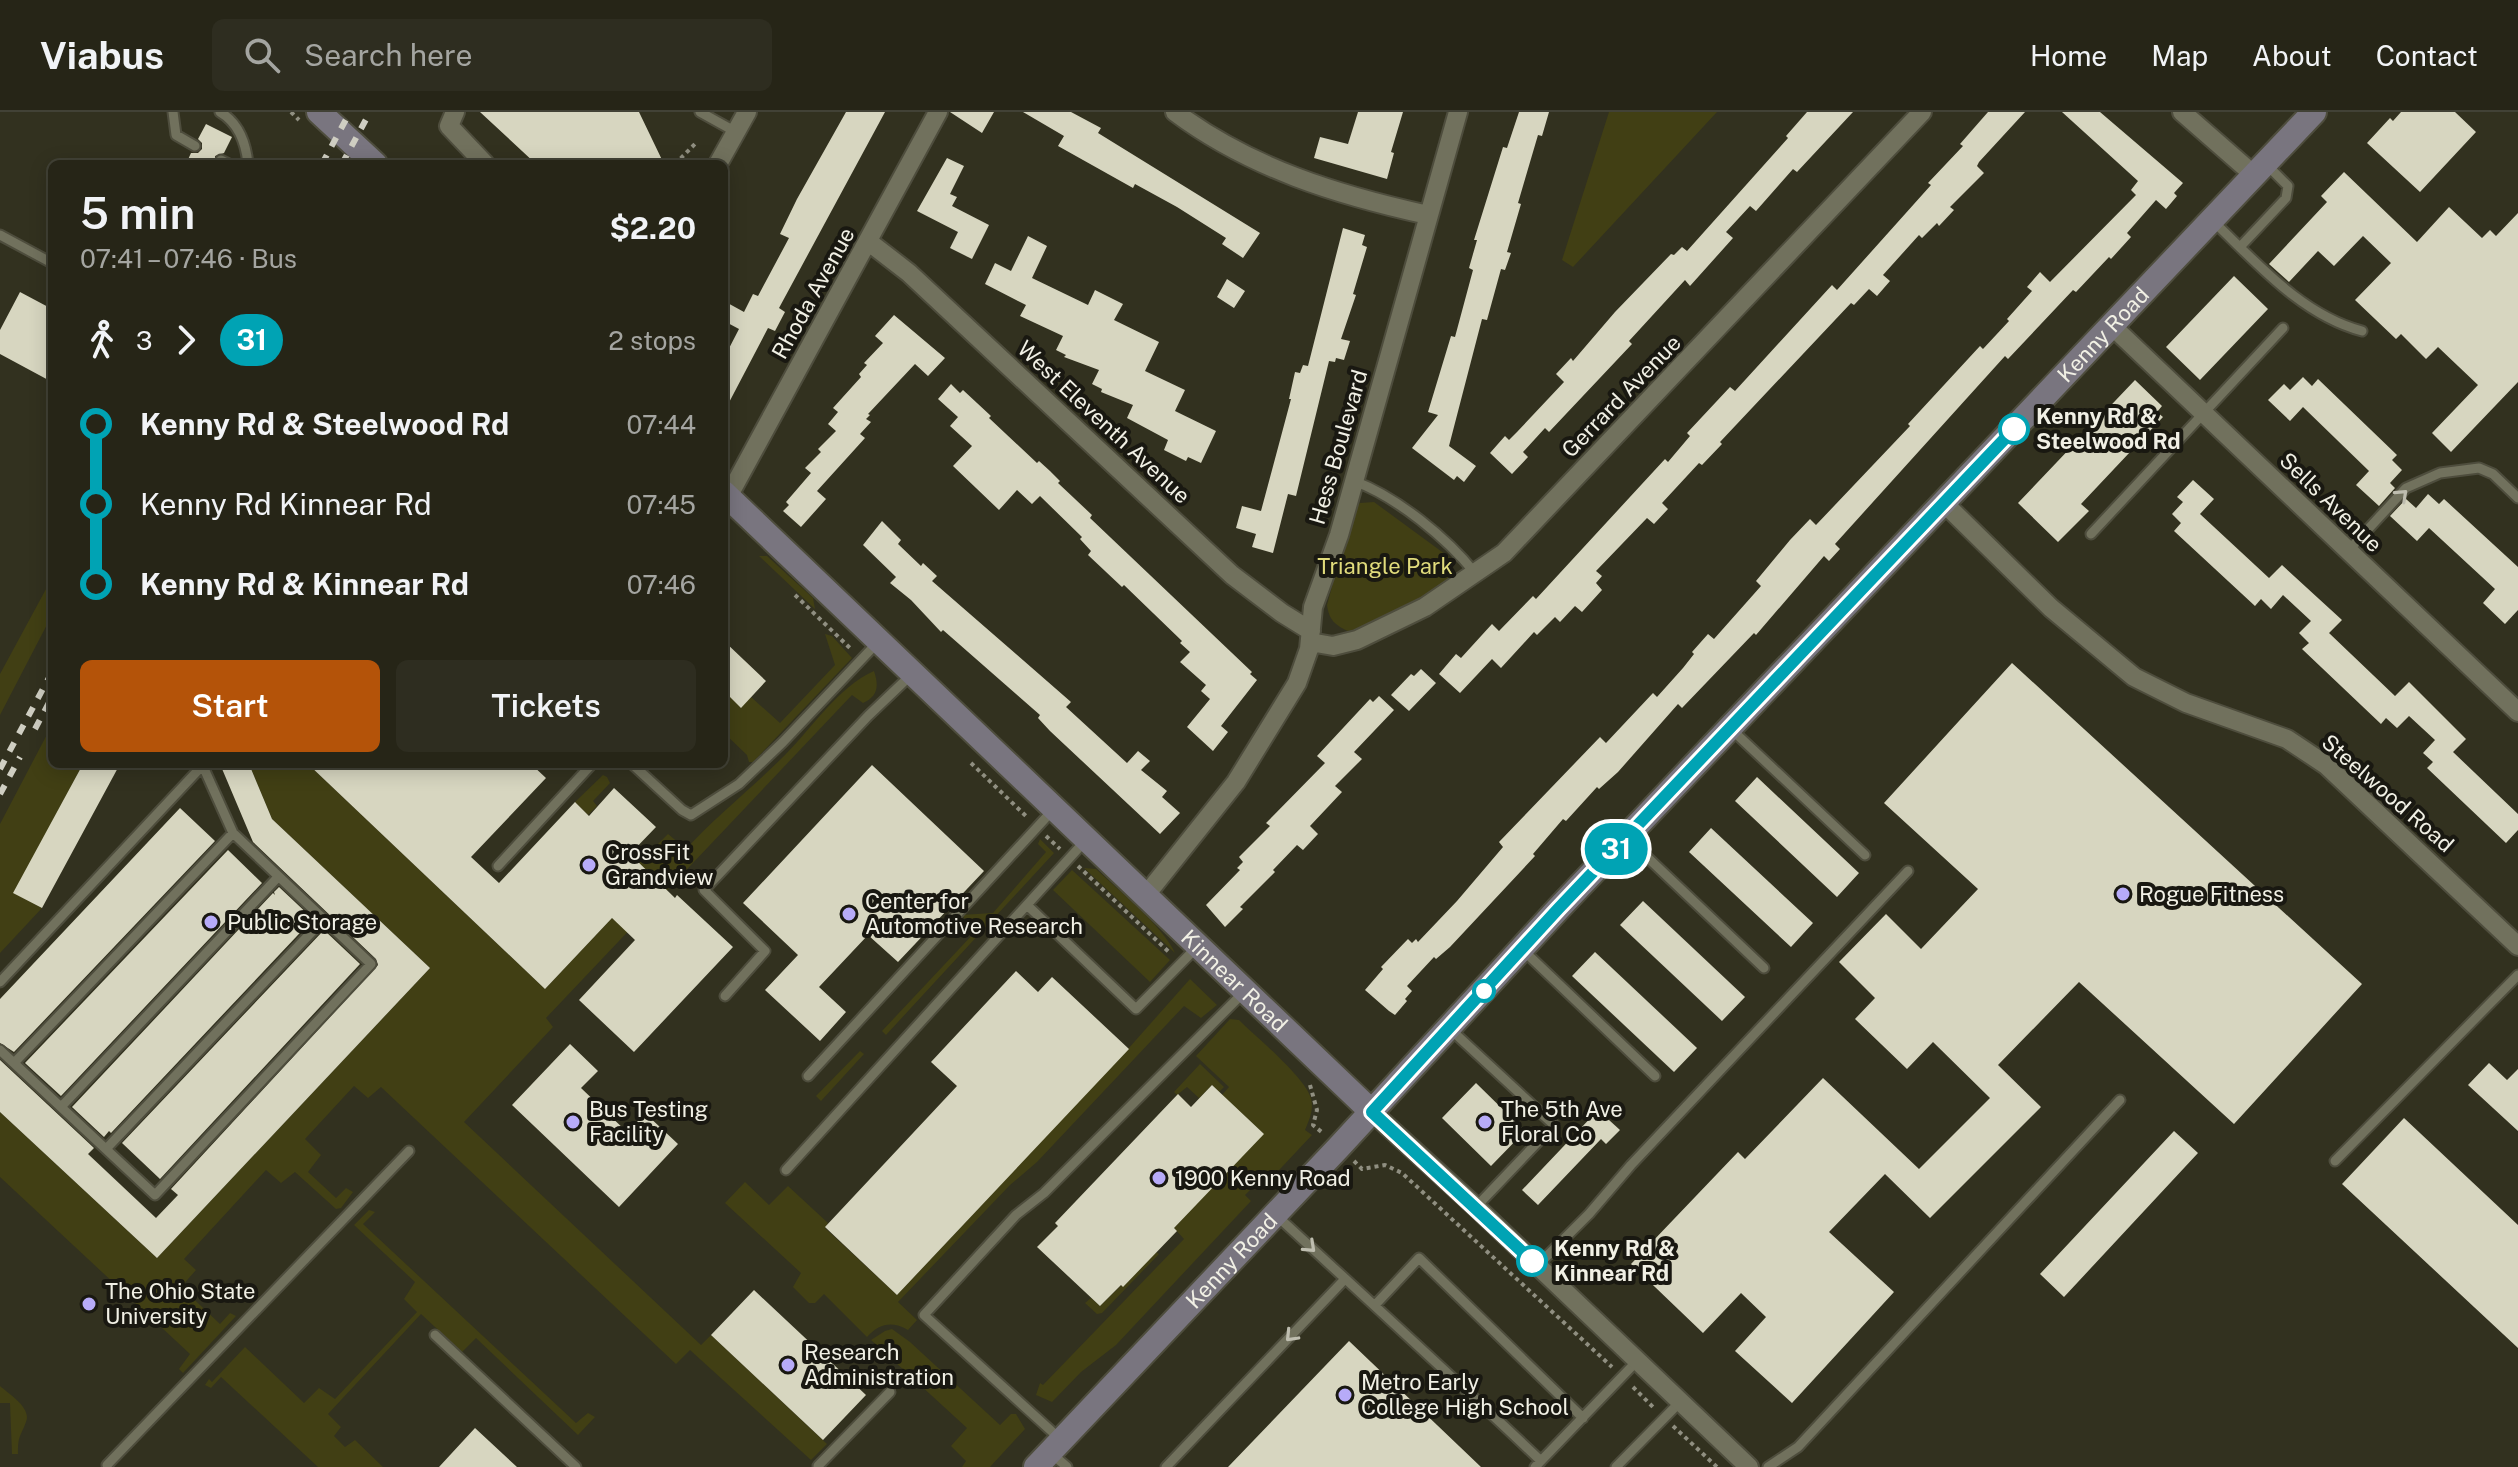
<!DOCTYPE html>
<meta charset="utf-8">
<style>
body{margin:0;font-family:"Public Sans",sans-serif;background:#2e2d20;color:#f1f3f6;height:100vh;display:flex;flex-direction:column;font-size:30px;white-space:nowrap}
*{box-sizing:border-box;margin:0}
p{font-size:26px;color:#a4a5a1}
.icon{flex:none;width:44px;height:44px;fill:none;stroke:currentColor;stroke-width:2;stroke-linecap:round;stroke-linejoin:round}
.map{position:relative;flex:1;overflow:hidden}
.panel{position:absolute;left:48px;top:48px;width:680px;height:608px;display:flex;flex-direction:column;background:#262517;border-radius:12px;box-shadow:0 4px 20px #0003,0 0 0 2px #424236}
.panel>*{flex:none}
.badge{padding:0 16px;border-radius:26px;font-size:28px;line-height:52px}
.map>.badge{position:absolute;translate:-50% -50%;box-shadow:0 0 0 4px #fff}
.legs{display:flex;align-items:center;gap:12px;height:88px;padding:0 32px;font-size:26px}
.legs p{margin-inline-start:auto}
.summary{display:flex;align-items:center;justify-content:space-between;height:136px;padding:0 32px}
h1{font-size:44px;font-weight:600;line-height:60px}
.action{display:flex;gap:16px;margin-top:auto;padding:16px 32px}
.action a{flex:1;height:92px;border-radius:12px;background:#b45309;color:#fff;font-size:32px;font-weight:600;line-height:92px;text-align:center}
.action a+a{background:#2e2d20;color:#f1f3f6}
ul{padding:0 32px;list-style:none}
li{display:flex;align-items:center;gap:28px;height:80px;font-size:30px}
li i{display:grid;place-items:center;width:12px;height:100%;margin:0 10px;background:currentColor}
li i::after{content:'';width:20px;height:20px;margin:-10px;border:6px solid;border-radius:50%;background:#262517}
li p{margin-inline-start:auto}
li:first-child i{background:linear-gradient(#0000 50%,currentColor 0)}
li:last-child i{background:linear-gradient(currentColor 50%,#0000 0)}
header{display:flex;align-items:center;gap:48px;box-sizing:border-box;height:112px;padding:0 40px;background:#262517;border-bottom:2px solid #424236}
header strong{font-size:38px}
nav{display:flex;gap:44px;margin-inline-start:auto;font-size:28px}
.search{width:560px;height:72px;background:#2e2d20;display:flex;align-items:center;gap:20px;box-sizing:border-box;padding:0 28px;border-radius:12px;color:#a4a5a1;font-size:30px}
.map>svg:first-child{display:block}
.green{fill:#413f14}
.building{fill:#d7d6c0}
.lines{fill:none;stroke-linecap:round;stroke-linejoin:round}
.lane-casing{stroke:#4e4d3d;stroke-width:13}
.street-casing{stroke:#4e4d3d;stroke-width:22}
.secondary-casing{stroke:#4e4d3d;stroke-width:28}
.path{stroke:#908f81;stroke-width:4;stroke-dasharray:4 4;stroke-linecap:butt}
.lane{stroke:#71715d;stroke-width:9}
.street{stroke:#71715d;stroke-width:18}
.secondary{stroke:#79757f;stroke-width:24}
.rail{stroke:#cfcec2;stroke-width:6;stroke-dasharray:10 10;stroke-linecap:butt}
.oneway{stroke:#bebdaf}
.line-1-casing{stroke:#fff;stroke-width:18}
.line-1{stroke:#00a3b4;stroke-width:12}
.stop-1-dot{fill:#fff;stroke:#00a3b4;stroke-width:4}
.poi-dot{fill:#b7abf8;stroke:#191811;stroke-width:3}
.labels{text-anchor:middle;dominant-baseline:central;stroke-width:8;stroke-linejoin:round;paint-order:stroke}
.street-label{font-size:22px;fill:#f1f0e5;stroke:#191811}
.stop-label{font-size:22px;font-weight:bold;fill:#f1f0e5;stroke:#191811;text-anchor:start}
.park-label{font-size:22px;fill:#e1dc7c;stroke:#191811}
.poi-label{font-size:22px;fill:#f1f0e5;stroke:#191811;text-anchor:start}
</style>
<header>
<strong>Viabus</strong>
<div class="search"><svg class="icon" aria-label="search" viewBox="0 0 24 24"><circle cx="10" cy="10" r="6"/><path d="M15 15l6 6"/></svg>Search here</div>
<nav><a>Home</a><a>Map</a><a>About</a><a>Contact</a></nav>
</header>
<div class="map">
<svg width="2518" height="1355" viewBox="0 0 2518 1355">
<rect width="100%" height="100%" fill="#32311f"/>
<path class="green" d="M1609,0H1717L1573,155L1562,148Z
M1374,390L1449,445L1454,458C1439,485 1377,512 1348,519C1335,513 1329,508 1327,493L1353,398L1360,391Z
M759,444H767L813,486L815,497Z
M52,466V503L0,603V562Z
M825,522L832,524L852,546L753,650H749L747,643L724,621V579L741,595L751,585L780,611L835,553Z
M874,559C879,574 878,584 863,591L852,583L546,906L553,915L464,1010L701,1233L711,1223L827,1332L811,1348L690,1238L676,1252L381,975L368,986L354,974L305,1027L321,1043L308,1060L336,1086L346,1076L353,1080L341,1096L336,1097L295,1060L281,1071L266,1058L184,1147L196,1158L181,1175L220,1212L230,1201L236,1204L183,1261L179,1257L190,1242L0,1065V1000L157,1146L430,856L272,707L249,652H308L545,877L612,806L617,810L639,751L668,722L686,737C716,704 752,676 785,643C813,615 838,575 874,559Z
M52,613V652H83L14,781L42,796L0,841V712Z
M603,663L607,665L610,671L593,689L597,694L588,703L575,690Z
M1040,727L1054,741L886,923L882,919L975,820V816L961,803L993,801L1046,740L1038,732Z
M1084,756L1096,757C1118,778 1163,814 1175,841Z
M1072,758L1170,848L1150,870L1053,778Z
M1190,867L1217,893L1201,906L1184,894L1037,1050L1010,1073L898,1190L917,1208L908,1218C892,1209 880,1211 867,1225L824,1182L815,1191H809L793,1175L801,1161L725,1091L745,1070L769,1093L788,1074L828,1111L825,1116L897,1183L1128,937Z
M1230,907L1239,908C1255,924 1307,967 1311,987C1314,998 1309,1008 1305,1018L1312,1023L1264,1074L1259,1069L1245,1083L1251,1089L1116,1233L1081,1260L1052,1290L1036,1283L1040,1271L1043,1273L1184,1127L1174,1116L1263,1021L1222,983L1229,975L1196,944Z
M860,939L864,942L821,989L816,984Z
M1200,952L1224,975L1219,980L1212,973L1199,986L1187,975L1177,983L1174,980Z
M369,1098L375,1100L363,1112L576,1311L588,1301L595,1305L578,1323L476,1226L462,1240L421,1202L328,1302L341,1315L334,1324L345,1335L355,1328L383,1355H318L221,1265L211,1276L205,1273L209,1267L212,1270L245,1235L304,1291L319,1276L335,1287L417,1200L404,1187L415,1170L354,1113Z
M1156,1140L1159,1142L1102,1201L1097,1202L1085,1191L1091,1186L1100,1194Z
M892,1217L910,1230L1000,1313L1011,1302H1016L1025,1317L990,1355H962L966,1349L951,1334L967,1316L871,1228L885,1219Z
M0,1274C9,1282 32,1296 26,1310C20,1326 18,1323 18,1342H12L10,1291H0Z"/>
<path class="building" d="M480,0H639L664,52H536Z
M846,0H885L779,196L785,200L775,219L768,216L724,300V246L739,217L724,209V189L744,200L753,182L758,184L789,126L780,122L797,87Z
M950,0H994L982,21Z
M1023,0H1071L1101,16L1098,21L1260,121L1243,146L1222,132L1226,126L1177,95L1135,72L1133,76L1058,34L1064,24Z
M1358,0H1403L1391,40L1394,41L1387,67L1314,46L1320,25L1348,32Z
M1519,0H1549L1542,24L1538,23L1518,91L1521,92L1507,140L1511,141L1505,158L1501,157L1487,208L1482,207L1449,334L1476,354L1464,370L1457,364L1454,368L1412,336L1438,303L1428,300L1451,224L1455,225L1473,158L1469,156L1477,128H1474L1503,35L1507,36Z
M1807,0H1853L1797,60L1793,57L1756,99L1750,94L1726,120L1733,126L1690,174L1685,168L1629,229L1632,232L1549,320L1545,316L1523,340L1528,345L1512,362L1490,341L1505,324L1509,328L1517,320L1564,270L1556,262L1571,246L1573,249L1615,200L1671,142L1674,143L1682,135L1687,139L1788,26L1786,24Z
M1988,0H2025L1979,50L1977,54L1984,61L1950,95L1954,98L1939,114L1937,111L1922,126L1919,123L1883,163L1890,169L1877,184L1869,177L1854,193L1851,191L1720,330L1722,332L1702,353L1699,351L1662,391L1668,397L1654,412L1647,406L1596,459L1602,464L1596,471L1602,478L1582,500L1575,494L1560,510L1555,505L1537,523L1534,520L1501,556L1492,547L1460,581L1439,562L1456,542L1461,546L1492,512L1499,519L1533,484L1536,487L1665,347L1668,350L1690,324L1687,321L1730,275L1735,279L1832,173L1837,178L1931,73L1928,71L1963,34L1960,32Z
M2062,0H2100L2183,71L2174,81L2177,84L2166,97L2156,88L2127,121L2131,125L2111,147L2109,145L2076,180L2073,178L2008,247L2005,244L1835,432L1840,437L1829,449L1824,444L1756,523L1754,521L1682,596L1678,592L1618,660L1599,677L1597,675L1566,709L1563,707L1533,742L1535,744L1450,835L1436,847L1434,845L1407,874L1412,879L1405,887L1407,889L1395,903L1389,899L1365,878L1383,857L1381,855L1408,827L1412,831L1416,827L1418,830L1457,789L1503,735L1499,730L1600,625L1606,631L1653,581L1657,585L1683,556L1694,542L1692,540L1708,522L1714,527L1761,474L1756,469L1790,428L1810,407L1816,413L1910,314L1908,312L1980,234L1983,237L2009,209L2007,207L2032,179L2027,175L2040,160L2050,170L2136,83L2131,78L2138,69Z
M2401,0H2455L2476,20L2420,80L2367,31L2390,6L2393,9Z
M206,12L232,25L224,41L215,44V52H186L191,41H198L202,37V31L198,27Z
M947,46L964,54L950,82L957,85L952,94L989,113L972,147L950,136L958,120L917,99Z
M2344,60L2417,130L2449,95L2482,126L2490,118L2496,124L2518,101V270L2451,340L2432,321L2478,273L2438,235L2426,247L2401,222L2396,227L2355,188L2391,151L2363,124L2334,154L2318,139L2289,170L2269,152L2327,90L2321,84Z
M1343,116L1365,123L1362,133L1367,135L1353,182L1356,183L1341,227L1350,229L1344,248L1336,246L1335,250L1329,249L1296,384L1288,382L1273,441L1252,435L1256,422L1236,416L1242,394L1261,399L1291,287H1289L1295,260L1300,261L1303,253L1308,254Z
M1028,124L1047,134L1032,166L1088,193L1095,178L1123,192L1114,208L1159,230L1145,259L1185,278L1175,299L1216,319L1201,351L1188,345L1186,349L1164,338L1168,328L1127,306L1133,293L1101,280L1102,277L1092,272L1099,258L1064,245L1066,243L1056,238L1063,224L1020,204L1026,193L985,172L995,151L1011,159Z
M2234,164L2268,197L2200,268L2166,235Z
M1227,167L1245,179L1234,196L1217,185Z
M20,180L52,197V270L0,242V218Z
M894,203L945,246L928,264L915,252L868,302L870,303L866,307L871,310L860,322L865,326L817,379L826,387L801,415L783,399L789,393L786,390L811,361L805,356L821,340L818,337L836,319L828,312L838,300L833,296L861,265L859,262L867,253L864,251L883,231L875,224Z
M2303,265L2312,274L2318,267L2397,343L2392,348L2402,358L2390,371L2395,376L2379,394L2356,373L2369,359L2303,295L2290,309L2268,288L2284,272L2290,278Z
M2135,268L2162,294L2157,300L2163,305L2081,392L2089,399L2058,430L2018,391Z
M951,272L960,281L963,278L991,304L989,306L1037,351L1039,349L1050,359L1060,369L1058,371L1092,403L1090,406L1252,560L1250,562L1257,568L1221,614L1228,620L1213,639L1187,615L1210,587L1201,579L1206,573L1180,550L1190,540L1180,531L1182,529L1124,473L1122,475L1088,443L1091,439L1080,427L1082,425L1040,384L1032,392L1017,378L999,398L953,354L972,334L950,314L958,305L938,287Z
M2193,368L2214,387L2200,402L2269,466L2282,453L2342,508L2329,521L2395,584L2409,570L2466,627L2453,640L2518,702V718L2506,731L2427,656L2433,650L2423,641L2435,628L2409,604L2397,616L2386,606L2381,612L2302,537L2309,531L2299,521L2311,509L2283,483L2271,497L2261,487L2255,494L2174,419L2181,411L2172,402L2183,390L2177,385Z
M2428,382L2439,392L2444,387L2518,455V498L2505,512L2483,491L2495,477L2429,416L2417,429L2390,404L2406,387L2416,396Z
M882,409L901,428L898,432L921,454L923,451L937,464L932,469L1071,590L1066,595L1127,651L1138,639L1150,649L1141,658L1167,679L1162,685L1180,701L1160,722L1050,619L1038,606L1040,603L943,518L941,520L911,488L890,471L896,465L863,433Z
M724,529L766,569L741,596L724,579Z
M2012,551L2362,872L2234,1012L2079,870L1998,953L2041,995L1930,1106L1885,1062L1829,1120L1894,1180L1792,1291L1735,1239L1766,1205L1741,1181L1703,1221L1631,1152L1738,1040L1745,1047L1823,966L1919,1057L1990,986L1933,930L1907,957L1855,907L1875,886L1839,850L1886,802L1921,837L1978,777L1884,691Z
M1421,557L1436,571L1409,599L1391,583L1411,562L1414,564Z
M1379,584L1394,598L1354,640L1362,647L1335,674L1342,680L1310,714L1318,722L1303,738L1297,733L1273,758L1275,760L1240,795L1243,797L1225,815L1206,793L1240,758L1237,756L1243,750L1239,745L1270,714L1266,711L1325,651L1317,644L1370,587L1373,590Z
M83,652H120L42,796L13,781Z
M220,652H249L272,707L430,856L157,1146L0,1000V948L94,1036L88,1042L156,1106L178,1083L171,1077L378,853L376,847L253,730Z
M308,652H531L546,666L471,745L499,771L575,690L589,704L614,676L656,715L630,742L675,786L677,783L733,835L634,940L579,888L635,828L612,806L545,877Z
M872,653L984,759L898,850L868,823L819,875L846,900L820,929L765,878L798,843L743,791Z
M1757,665L1859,761L1837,785L1735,689Z
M180,696L215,729L14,940L0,931V887Z
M1711,716L1813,811L1791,835L1689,740Z
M228,738L262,771L61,984L25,951Z
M279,775L313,807L111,1021L109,1019L104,1025L72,995L273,781L275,783L274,780Z
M1643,789L1745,885L1722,909L1620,813Z
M324,818L360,852L160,1067L122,1031Z
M1595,840L1697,936L1674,960L1572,864Z
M1016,859L1038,880L1052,865L1129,937L897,1183L825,1115L957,974L931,950Z
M570,932L598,959L581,976L627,1020L645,1001L678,1032L619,1095L512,993Z
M2489,951L2507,968L2518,957V1019L2468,973Z
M1476,971L1525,1019L1491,1054L1442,1006Z
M1212,973L1264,1022L1174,1116L1177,1119L1123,1175L1121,1173L1100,1194L1037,1135L1058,1114L1055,1111L1178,982L1191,995Z
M1598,998L1620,1018L1606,1032L1601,1027L1538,1093L1522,1078Z
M2404,1006L2518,1113V1236L2342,1072Z
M2174,1019L2198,1041L2064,1185L2040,1162Z
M754,1178L866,1283L823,1328L711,1223Z
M1349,1229L1481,1355H1228Z
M475,1316L517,1355H439Z"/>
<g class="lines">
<g class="lane-casing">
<path id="lane" d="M173,0L176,23L195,34
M220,0C239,11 246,32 248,52
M700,0L736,20
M221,48L229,52
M2214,110C2258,152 2302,203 2362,219
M0,123L52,151
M2240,135L2286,86L2288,74L2267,53
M1354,369C1397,385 1447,426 1475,461
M2091,422L2283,216
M2348,439L2406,376L2440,361L2479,356L2493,362L2518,386
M1731,617L1865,743
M632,652L682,698L691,703L739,672L783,630L877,531
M1627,726L1764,856
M498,754L592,652
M1027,793L1136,897L1196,836
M1524,839L1655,964
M0,870L203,653
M725,884L765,839L704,778L868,604L912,562
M1449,916L1554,1013L1476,1095
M0,938L155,1083L371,852L233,721L202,652
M14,951L233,721
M808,964L1052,699
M61,995L278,765
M106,1037L324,807
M2335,1049L2518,863
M786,1058L1085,729
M1277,1104C1365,1185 1454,1266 1541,1349
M1537,1154L1589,1102L1631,1053L1908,759
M1376,1192L1419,1146L1583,1306
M435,1223L576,1355
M1059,1326L924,1203L1016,1103L1044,1081L1243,881
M1052,1342L1067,1355
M107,1353L409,1039
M818,1354L890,1280
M1166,1355L1344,1168
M1535,1355L1637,1249
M1616,1355L1680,1290
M1768,1355L1798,1335L2120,988"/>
</g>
<g class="street-casing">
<path id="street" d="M455,0L449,14L485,52
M1175,0C1250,56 1337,83 1428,103
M2182,0L2254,63
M718,52L747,0
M869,130L909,161L1232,463L1282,501L1311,519
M2112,214L2518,600
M728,385L938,0
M1944,391L2051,496L2134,565L2186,591L2287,627L2326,653L2518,834
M1310,530L1333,534L1357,528L1425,495L1504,441L1922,0
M1146,783L1236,670L1297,571L1309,537L1313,495L1339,423L1458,0
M1372,1000L1476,1095L1749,1355"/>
</g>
<g class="secondary-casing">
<g id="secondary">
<path d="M319,0L375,52"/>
<path id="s1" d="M724,381L1372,1000"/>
<path id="s2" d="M1036,1355L1339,1035L1558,797L2314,0"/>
</g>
</g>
<path class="path" d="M291,0L299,8
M675,52L696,31
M795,483L852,538
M971,651L1028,706
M1046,724L1060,737
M1078,754L1170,841
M1310,973L1317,998L1313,1013L1324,1022
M1354,1049L1362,1057L1385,1053L1402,1061L1612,1255
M1633,1275L1655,1297
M1673,1314L1717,1355"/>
<use href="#lane" class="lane"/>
<use href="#street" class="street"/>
<use href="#secondary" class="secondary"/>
<path class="rail" d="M322,52L350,0
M342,52L370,0
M35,617L52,585
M0,657L52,560
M0,682L20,645"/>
</g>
<defs><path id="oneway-chevron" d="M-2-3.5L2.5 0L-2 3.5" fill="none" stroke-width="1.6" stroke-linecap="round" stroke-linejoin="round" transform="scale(2)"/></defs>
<g class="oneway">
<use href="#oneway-chevron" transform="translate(2402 383) rotate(-43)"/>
<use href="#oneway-chevron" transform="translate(1310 1135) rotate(43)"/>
<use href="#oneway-chevron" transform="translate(1291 1224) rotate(134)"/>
</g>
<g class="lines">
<g class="line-1-casing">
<path id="line-1" d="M1532,1149L1372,1000L1558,797L2014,317"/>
</g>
<use href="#line-1" class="line-1"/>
</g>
<g class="stop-1-dot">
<circle cx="2014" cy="317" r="14"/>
<circle cx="1484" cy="879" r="10"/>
<circle cx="1532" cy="1149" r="14"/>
</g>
<g class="poi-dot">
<circle cx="589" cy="753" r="8"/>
<circle cx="2123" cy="782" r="8"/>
<circle cx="849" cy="802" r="8"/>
<circle cx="211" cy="810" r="8"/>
<circle cx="573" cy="1010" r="8"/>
<circle cx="1485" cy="1010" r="8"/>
<circle cx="1159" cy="1066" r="8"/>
<circle cx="89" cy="1192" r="8"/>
<circle cx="788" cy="1253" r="8"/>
<circle cx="1345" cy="1283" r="8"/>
</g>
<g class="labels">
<g class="street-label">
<text transform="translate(813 181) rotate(-61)">Rhoda Avenue</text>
<text stroke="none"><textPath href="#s2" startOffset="1556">Kenny Road</textPath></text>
<text transform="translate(1621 284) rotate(-46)">Gerrard Avenue</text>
<text transform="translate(1104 310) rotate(43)">West Eleventh Avenue</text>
<text transform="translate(1338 335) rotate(-74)">Hess Boulevard</text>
<text transform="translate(2331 390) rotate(44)">Sells Avenue</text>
<text transform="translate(2388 681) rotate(41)">Steelwood Road</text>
<text stroke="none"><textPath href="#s1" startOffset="706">Kinnear Road</textPath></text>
<text stroke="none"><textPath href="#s2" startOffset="284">Kenny Road</textPath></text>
</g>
<g class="stop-label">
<text x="2036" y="304">Kenny Rd &amp;<tspan x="2036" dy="25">Steelwood Rd</tspan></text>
<text x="1554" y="1136">Kenny Rd &amp;<tspan x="1554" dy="25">Kinnear Rd</tspan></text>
</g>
<g class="park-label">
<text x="1385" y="454">Triangle Park</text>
</g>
<g class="poi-label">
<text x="605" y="740">CrossFit<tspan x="605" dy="25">Grandview</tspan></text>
<text x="2139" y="782">Rogue Fitness</text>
<text x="865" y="789">Center for<tspan x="865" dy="25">Automotive Research</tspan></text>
<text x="227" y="810">Public Storage</text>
<text x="589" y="997">Bus Testing<tspan x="589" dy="25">Facility</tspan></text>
<text x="1501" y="997">The 5th Ave<tspan x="1501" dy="25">Floral Co</tspan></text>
<text x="1175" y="1066">1900 Kenny Road</text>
<text x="105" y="1179">The Ohio State<tspan x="105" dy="25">University</tspan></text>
<text x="804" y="1240">Research<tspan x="804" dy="25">Administration</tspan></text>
<text x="1361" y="1270">Metro Early<tspan x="1361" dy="25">College High School</tspan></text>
</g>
</g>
</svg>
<b class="badge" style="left:1616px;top:737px;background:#00a3b4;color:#fff">31</b>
<section class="panel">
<div class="summary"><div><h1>5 min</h1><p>07:41 – 07:46 · Bus</p></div><b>$2.20</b></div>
<div class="legs"><svg class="icon" aria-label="walk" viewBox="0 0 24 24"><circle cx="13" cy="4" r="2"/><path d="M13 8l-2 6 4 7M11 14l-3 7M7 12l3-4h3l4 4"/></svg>3<svg class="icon" aria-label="forward" viewBox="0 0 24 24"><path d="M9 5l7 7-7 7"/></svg><b class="badge" style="background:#00a3b4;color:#fff">31</b><p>2 stops</p></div>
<ul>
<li><i style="color:#00a3b4"></i><b>Kenny Rd &amp; Steelwood Rd</b><p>07:44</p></li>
<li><i style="color:#00a3b4"></i><span>Kenny Rd Kinnear Rd</span><p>07:45</p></li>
<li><i style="color:#00a3b4"></i><b>Kenny Rd &amp; Kinnear Rd</b><p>07:46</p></li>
</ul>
<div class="action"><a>Start</a><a>Tickets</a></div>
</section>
</div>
